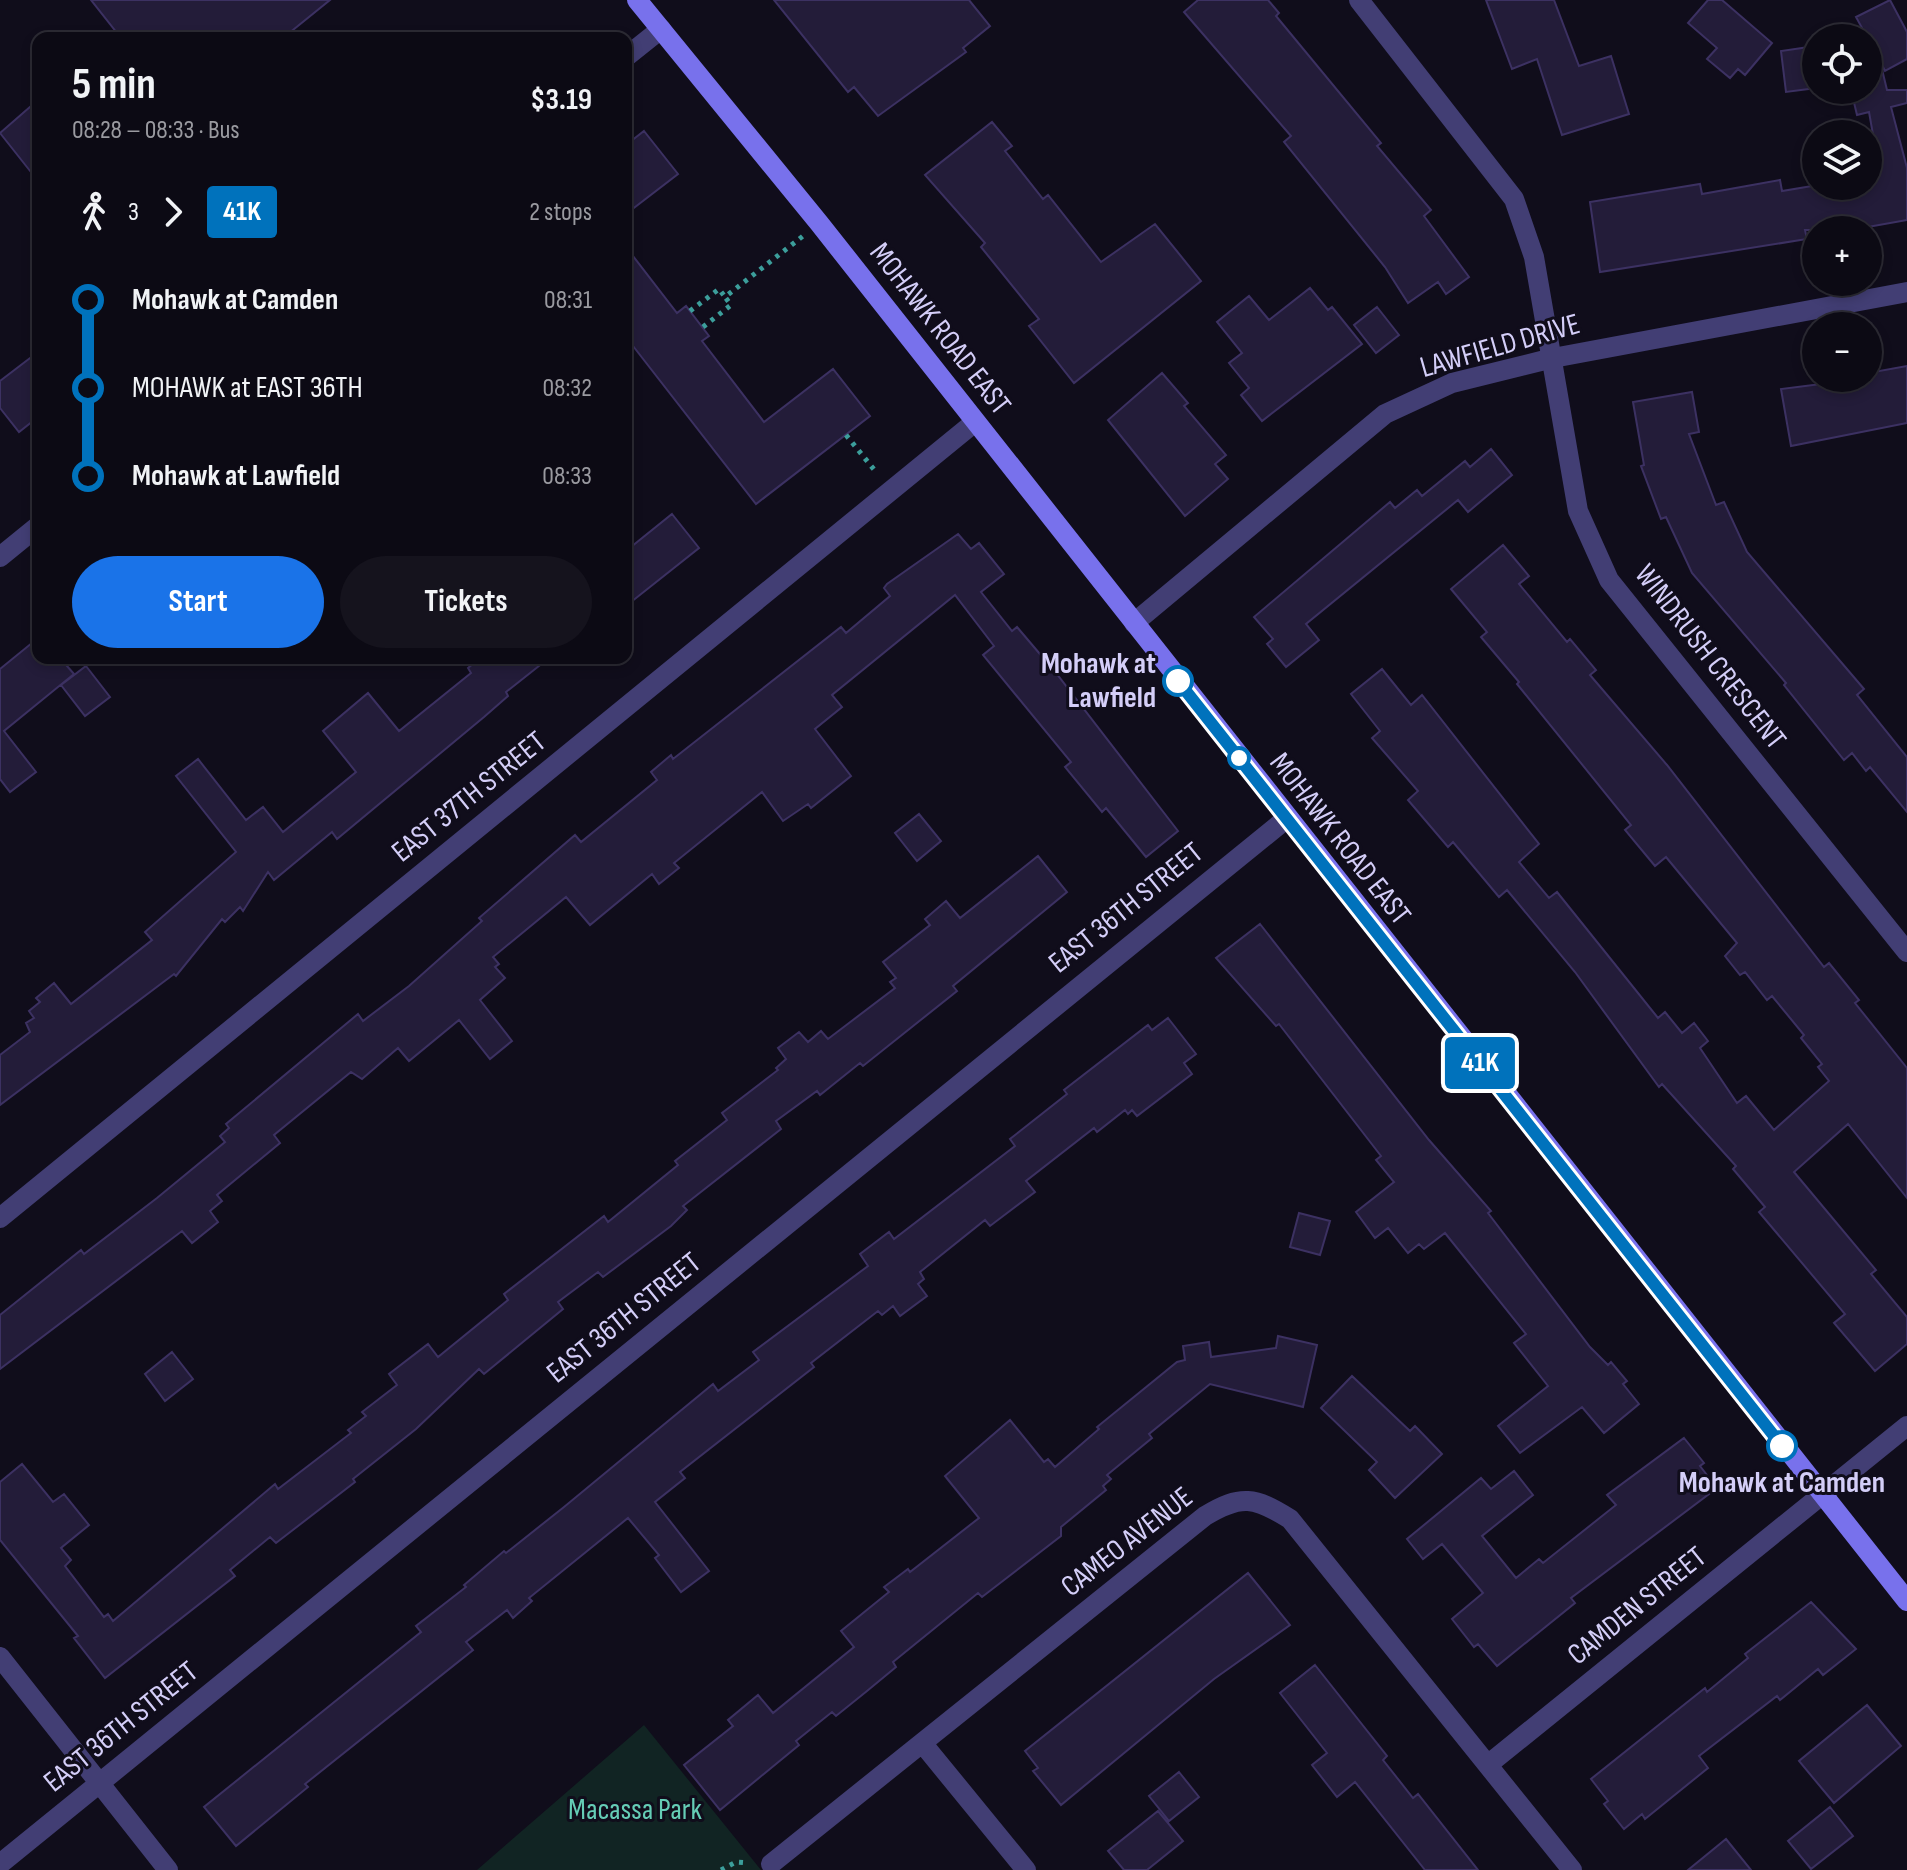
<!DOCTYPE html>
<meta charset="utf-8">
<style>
body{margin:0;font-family:"Sofia Sans Condensed",sans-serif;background:#15131d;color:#f1f3f6;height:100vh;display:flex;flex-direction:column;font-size:30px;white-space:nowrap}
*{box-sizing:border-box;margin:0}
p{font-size:26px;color:#9a9aa0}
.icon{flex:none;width:44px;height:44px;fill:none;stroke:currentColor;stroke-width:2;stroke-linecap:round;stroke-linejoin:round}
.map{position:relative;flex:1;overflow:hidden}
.sheet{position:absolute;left:32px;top:32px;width:600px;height:632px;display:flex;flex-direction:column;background:#0c0a14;border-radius:16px;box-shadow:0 4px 12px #0003,0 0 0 2px #2c2b34}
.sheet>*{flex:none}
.badge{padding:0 16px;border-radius:6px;font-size:28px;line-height:52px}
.buttons{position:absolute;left:1802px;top:24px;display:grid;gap:16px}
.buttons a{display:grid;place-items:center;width:80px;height:80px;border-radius:50%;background:#0c0a14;box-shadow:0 4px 12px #0003,0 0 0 2px #2c2b34;font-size:40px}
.map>.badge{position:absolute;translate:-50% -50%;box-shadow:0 0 0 4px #fff}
.legs{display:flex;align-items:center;gap:12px;height:88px;padding:0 40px;font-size:26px}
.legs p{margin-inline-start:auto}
.headline{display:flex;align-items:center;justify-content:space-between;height:136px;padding:0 40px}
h1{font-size:44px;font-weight:700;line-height:60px}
.primary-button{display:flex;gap:16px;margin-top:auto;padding:16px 40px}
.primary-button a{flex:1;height:92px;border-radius:48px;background:#1a73e8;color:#fff;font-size:32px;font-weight:700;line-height:92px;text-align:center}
.primary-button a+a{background:#15131d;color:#f1f3f6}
ul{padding:0 40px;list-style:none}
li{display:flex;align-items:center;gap:28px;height:88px;font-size:30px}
li i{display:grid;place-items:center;width:12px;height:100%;margin:0 10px;background:currentColor}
li i::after{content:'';width:20px;height:20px;margin:-10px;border:6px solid;border-radius:50%;background:#0c0a14}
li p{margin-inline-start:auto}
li:first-child i{background:linear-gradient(#0000 50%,currentColor 0)}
li:last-child i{background:linear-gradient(currentColor 50%,#0000 0)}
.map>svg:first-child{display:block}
.green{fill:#112423}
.building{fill:#231c39;stroke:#3c3162;stroke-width:2}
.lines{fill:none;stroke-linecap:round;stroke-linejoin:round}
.path{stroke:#3c9e9b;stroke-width:5;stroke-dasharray:4 6;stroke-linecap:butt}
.street{stroke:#423e74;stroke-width:20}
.secondary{stroke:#7871ec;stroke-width:20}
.line-1-casing{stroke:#fff;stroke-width:18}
.line-1{stroke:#0072bc;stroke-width:12}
.stop-1-dot{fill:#fff;stroke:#0072bc;stroke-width:4}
.labels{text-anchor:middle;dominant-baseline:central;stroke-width:6;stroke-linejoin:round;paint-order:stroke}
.street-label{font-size:30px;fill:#d4cef8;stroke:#100d1b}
.stop-label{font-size:30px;font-weight:bold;fill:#d4cef8;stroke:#100d1b;text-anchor:end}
.park-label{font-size:30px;fill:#65cdb6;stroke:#100d1b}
</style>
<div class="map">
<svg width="1907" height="1870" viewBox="0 0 1907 1870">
<rect width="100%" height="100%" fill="#100d1b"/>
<path class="green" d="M644,1725L761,1870H477Z"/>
<path class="building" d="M91,0H330L283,38H121Z
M774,0H969L990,26L963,48L966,52L878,116L854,87L848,92Z
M1198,0H1268L1279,13L1276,16L1381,143L1377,146L1431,210L1424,216L1469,277L1446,294L1438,282L1408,303L1385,267L1284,142L1291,136L1184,12Z
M1486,0H1554L1579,66L1611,56L1629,114L1562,135L1537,59L1512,69Z
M1708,0H1722L1772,43L1745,75L1738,69L1730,78L1707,59L1717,48L1688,23Z
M1890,0L1907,32V59L1885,71L1880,61L1887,90H1907V103L1891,107L1907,168V220L1851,230H1805L1807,239L1600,272L1590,202L1700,184L1702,194L1780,180L1782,191L1812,186H1868V176L1880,174L1869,112L1857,115L1851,90H1868V62L1879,59L1856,17Z
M1816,46V88L1786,92L1781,51Z
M38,100V181L0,133Z
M992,122L1012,146L1005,151L1043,199L1048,195L1101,262L1155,224L1201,281L1074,383L1029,326L1039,319L981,247L985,243L925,175Z
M644,131L678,174L626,214V145Z
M626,247L677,313L686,306L709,336L702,341L764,422L833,369L870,416L756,504L626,337Z
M1310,288L1328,310L1332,307L1362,344L1262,421L1241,395L1249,388L1229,363L1242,353L1217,322L1249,296L1269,320Z
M1377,307L1399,335L1376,353L1354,325Z
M38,352V417L19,432L0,408V381Z
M1907,366V423L1791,446L1781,389L1868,378V373Z
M1162,373L1188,403L1184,406L1226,455L1215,464L1228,479L1185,516L1108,420Z
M1692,392L1699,432L1689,434L1716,505L1724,502L1747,552L1864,689L1857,695L1907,757V812L1870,767L1866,771L1852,753L1844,760L1784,685L1786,683L1692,573L1666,517L1661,519L1641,466L1644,465L1633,402Z
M1491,449L1512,475L1468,512L1458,500L1306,624L1319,640L1286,667L1267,644L1273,639L1254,617L1390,502L1395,508L1417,490L1422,496L1465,461L1470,467Z
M672,514L699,548L626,606V551Z
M958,534L971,549L979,543L1004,574L981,592L1012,631L1017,627L1056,673L1178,831L1146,857L1106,808L1102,812L1065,767L1071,762L983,655L994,646L955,595L832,695L842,707L815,729L851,776L811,808L808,804L783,821L762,792L674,863L679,868L659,884L652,874L590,925L566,897L493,957L499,964L495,967L505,978L480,1000L512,1041L490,1059L459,1020L409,1061L398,1048L362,1079L351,1072L274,1135L280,1143L217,1195L222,1201L210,1211L218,1222L192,1243L182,1231L0,1369V1315L81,1250L84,1254L157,1198L225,1142L220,1136L229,1128L226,1124L358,1014L363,1021L409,986L482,921L479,918L575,835L581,842L657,780L651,772L671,755L673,759L841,627L846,633L890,596L884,588L887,584Z
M1503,545L1529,576L1519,584L1567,642L1570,639L1596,670L1590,675L1667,765L1824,967L1829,963L1859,1000L1855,1003L1907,1068V1198L1848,1124L1794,1172L1876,1270L1871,1274L1907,1317V1344L1875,1371L1834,1323L1845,1314L1759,1212L1765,1207L1733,1169L1736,1166L1662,1084L1659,1087L1575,972L1507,890L1499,897L1453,842L1448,847L1408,800L1418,791L1372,738L1380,731L1351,694L1382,669L1411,705L1422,695L1539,844L1519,862L1549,898L1557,892L1658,1018L1665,1012L1682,1033L1694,1023L1708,1041L1700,1048L1737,1103L1746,1096L1774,1130L1829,1081L1818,1067L1822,1064L1801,1038L1804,1035L1772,996L1767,1000L1745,972L1740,975L1725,956L1737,943L1666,857L1655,866L1625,830L1631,825L1517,684L1519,682L1481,637L1487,632L1451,589Z
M38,638V658H60L74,674L4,731L36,772L10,792L0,779V669Z
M480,658H549L506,692L508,696L484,717L337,839L332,832L274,880L268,872L243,911L240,907L225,922L222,919L176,976L174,974L0,1105V1055L30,1032L26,1023L34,1018L29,1011L40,1002L36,998L54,983L71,1004L152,940L145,932L236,852L176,776L198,759L246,820L263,807L283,832L356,772L323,731L368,693L399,731L471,673L468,668Z
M86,666L110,697L85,716L61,685Z
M919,814L941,841L917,861L895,833Z
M1038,856L1067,892L953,986L957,991L863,1066L860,1063L820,1095L817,1091L776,1121L781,1129L683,1206L687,1210L671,1226L603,1277L598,1272L558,1302L563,1309L484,1374L479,1369L416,1429L353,1479L355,1482L276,1543L270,1537L230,1570L235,1576L105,1678L74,1638L78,1636L0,1540V1482L22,1464L53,1502L64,1494L89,1525L61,1548L71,1560L65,1566L104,1617L108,1614L113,1621L275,1484L278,1489L351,1433L348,1430L366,1416L362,1412L397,1385L389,1374L428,1344L438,1357L508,1300L504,1294L604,1216L608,1222L678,1165L675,1161L727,1120L722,1113L778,1070L776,1068L786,1059L778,1048L799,1032L808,1042L821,1031L828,1039L895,988L890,982L896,978L883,962L930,925L925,919L946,901L960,918Z
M1260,924L1429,1140L1491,1211L1488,1213L1590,1347L1608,1365L1611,1362L1627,1381L1623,1384L1639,1404L1604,1433L1582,1407L1520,1453L1498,1426L1548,1386L1514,1343L1526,1334L1445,1233L1424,1249L1419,1244L1408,1253L1388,1228L1375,1238L1356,1212L1394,1182L1376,1160L1381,1156L1279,1024L1276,1026L1216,958Z
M1168,1018L1196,1054L1184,1063L1192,1074L1137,1116L1132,1110L1128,1114L1125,1110L1097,1132L1094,1128L1026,1181L1035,1192L990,1226L985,1220L920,1272L924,1279L918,1284L927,1296L900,1316L893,1306L882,1315L878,1311L811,1363L814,1367L680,1472L685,1478L655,1502L709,1571L681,1592L655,1558L659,1555L628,1518L529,1598L532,1601L513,1618L507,1610L466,1642L473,1650L305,1784L308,1787L236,1846L204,1807L421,1632L416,1626L466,1587L464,1585L504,1551L506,1553L564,1507L713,1384L718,1391L759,1360L753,1352L868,1266L860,1254L889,1232L894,1239L1015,1146L1010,1139L1067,1094L1064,1090L1148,1025L1152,1030Z
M1299,1213L1330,1221L1320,1255L1290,1247Z
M1278,1336L1317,1345L1303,1407L1210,1384L1149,1434L1152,1438L1107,1475L1111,1479L1103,1486L1106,1490L1061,1527V1536L982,1597L978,1593L893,1662L896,1667L867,1691L836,1716L832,1712L796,1741L799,1745L720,1810L684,1765L733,1726L728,1720L758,1695L773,1713L854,1647L841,1631L889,1592L884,1587L908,1569L910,1572L979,1518L945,1476L1010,1420L1044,1462L1048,1459L1055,1467L1099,1429L1097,1427L1177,1362L1185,1360L1183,1346L1209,1342L1211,1357L1276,1348Z
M172,1352L193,1379L165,1401L145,1374Z
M1352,1376L1410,1431L1415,1426L1442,1454L1395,1498L1369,1470L1377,1462L1321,1408Z
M1684,1438L1704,1463L1700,1466L1717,1488L1571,1598L1575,1603L1497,1666L1478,1644L1474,1647L1452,1619L1483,1593L1442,1544L1423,1559L1407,1539L1481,1478L1491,1489L1514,1471L1533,1495L1482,1536L1516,1578L1539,1559L1543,1563L1616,1505L1607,1495Z
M1248,1573L1290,1625L1214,1679L1061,1805L1033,1771L1038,1768L1025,1751Z
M1811,1602L1856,1649L1823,1675L1818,1669L1780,1700L1777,1696L1699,1756L1708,1768L1645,1819L1642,1814L1624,1829L1604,1804L1608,1801L1591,1779L1705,1688L1707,1692L1748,1658L1745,1654Z
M1315,1665L1387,1756L1383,1760L1413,1798L1418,1794L1478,1870H1425L1355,1782L1337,1797L1312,1765L1327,1753L1280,1693Z
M1867,1705L1901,1746L1834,1803L1799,1761Z
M1179,1772L1199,1797L1169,1821L1149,1796Z
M1830,1807L1853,1836L1811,1869L1788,1841Z
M1158,1811L1183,1841L1147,1870H1124L1108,1851Z
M1726,1839L1751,1870H1688Z"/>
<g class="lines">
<path class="path" d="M690,311L719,289L725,297
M703,327L731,305L725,297L803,236
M846,435L876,472
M721,1870L736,1862L748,1863"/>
<path class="street" d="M1359,0L1514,199L1534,257L1578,511L1609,580L1907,952
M626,57L661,29
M0,557L38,526
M1134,623L1385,414L1452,383L1553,358L1907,292
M0,1218L975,422
M0,1657L168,1870
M923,1744L1026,1870
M1490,1763L1907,1426
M0,1864L1286,819
M771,1864L1205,1516C1241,1494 1255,1497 1290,1519L1572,1870"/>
<path class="secondary" d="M637,0L819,223L1907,1601"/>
</g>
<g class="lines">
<g class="line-1-casing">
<path id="line-1" d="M1178,681L1782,1446"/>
</g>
<use href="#line-1" class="line-1"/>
</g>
<g class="stop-1-dot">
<circle cx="1178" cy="681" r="14"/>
<circle cx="1239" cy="758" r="10"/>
<circle cx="1782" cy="1446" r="14"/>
</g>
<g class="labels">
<g class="street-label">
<text transform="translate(940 329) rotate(52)">MOHAWK ROAD EAST</text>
<text transform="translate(1500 346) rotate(-16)">LAWFIELD DRIVE</text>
<text transform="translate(1710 657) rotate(52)">WINDRUSH CRESCENT</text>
<text transform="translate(469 797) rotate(-39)">EAST 37TH STREET</text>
<text transform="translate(1340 839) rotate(52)">MOHAWK ROAD EAST</text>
<text transform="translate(1126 908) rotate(-39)">EAST 36TH STREET</text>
<text transform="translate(624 1318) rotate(-39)">EAST 36TH STREET</text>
<text transform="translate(1127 1542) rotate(-38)">CAMEO AVENUE</text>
<text transform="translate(1637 1606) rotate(-39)">CAMDEN STREET</text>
<text transform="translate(121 1727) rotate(-39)">EAST 36TH STREET</text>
</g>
<g class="stop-label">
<text x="1156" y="664">Mohawk at<tspan x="1156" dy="34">Lawfield</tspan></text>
<text x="1782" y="1483" text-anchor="middle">Mohawk at Camden</text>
</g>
<g class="park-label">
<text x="635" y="1810">Macassa Park</text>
</g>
</g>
</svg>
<div class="buttons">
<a><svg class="icon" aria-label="locate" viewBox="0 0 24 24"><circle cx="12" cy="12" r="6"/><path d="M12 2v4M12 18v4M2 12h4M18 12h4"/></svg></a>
<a><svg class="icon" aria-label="layers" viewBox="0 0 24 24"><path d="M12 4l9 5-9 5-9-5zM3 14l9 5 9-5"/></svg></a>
<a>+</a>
<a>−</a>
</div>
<b class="badge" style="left:1480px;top:1063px;background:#0072bc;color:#fff">41K</b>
<section class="sheet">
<div class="headline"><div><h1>5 min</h1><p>08:28 – 08:33 · Bus</p></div><b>$3.19</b></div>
<div class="legs"><svg class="icon" aria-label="walk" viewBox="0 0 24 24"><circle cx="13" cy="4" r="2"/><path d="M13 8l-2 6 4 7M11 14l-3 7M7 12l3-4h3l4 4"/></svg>3<svg class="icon" aria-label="forward" viewBox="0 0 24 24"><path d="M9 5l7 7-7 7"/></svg><b class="badge" style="background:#0072bc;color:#fff">41K</b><p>2 stops</p></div>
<ul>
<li><i style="color:#0072bc"></i><b>Mohawk at Camden</b><p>08:31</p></li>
<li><i style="color:#0072bc"></i><span>MOHAWK at EAST 36TH</span><p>08:32</p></li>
<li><i style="color:#0072bc"></i><b>Mohawk at Lawfield</b><p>08:33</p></li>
</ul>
<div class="primary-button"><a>Start</a><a>Tickets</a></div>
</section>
</div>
